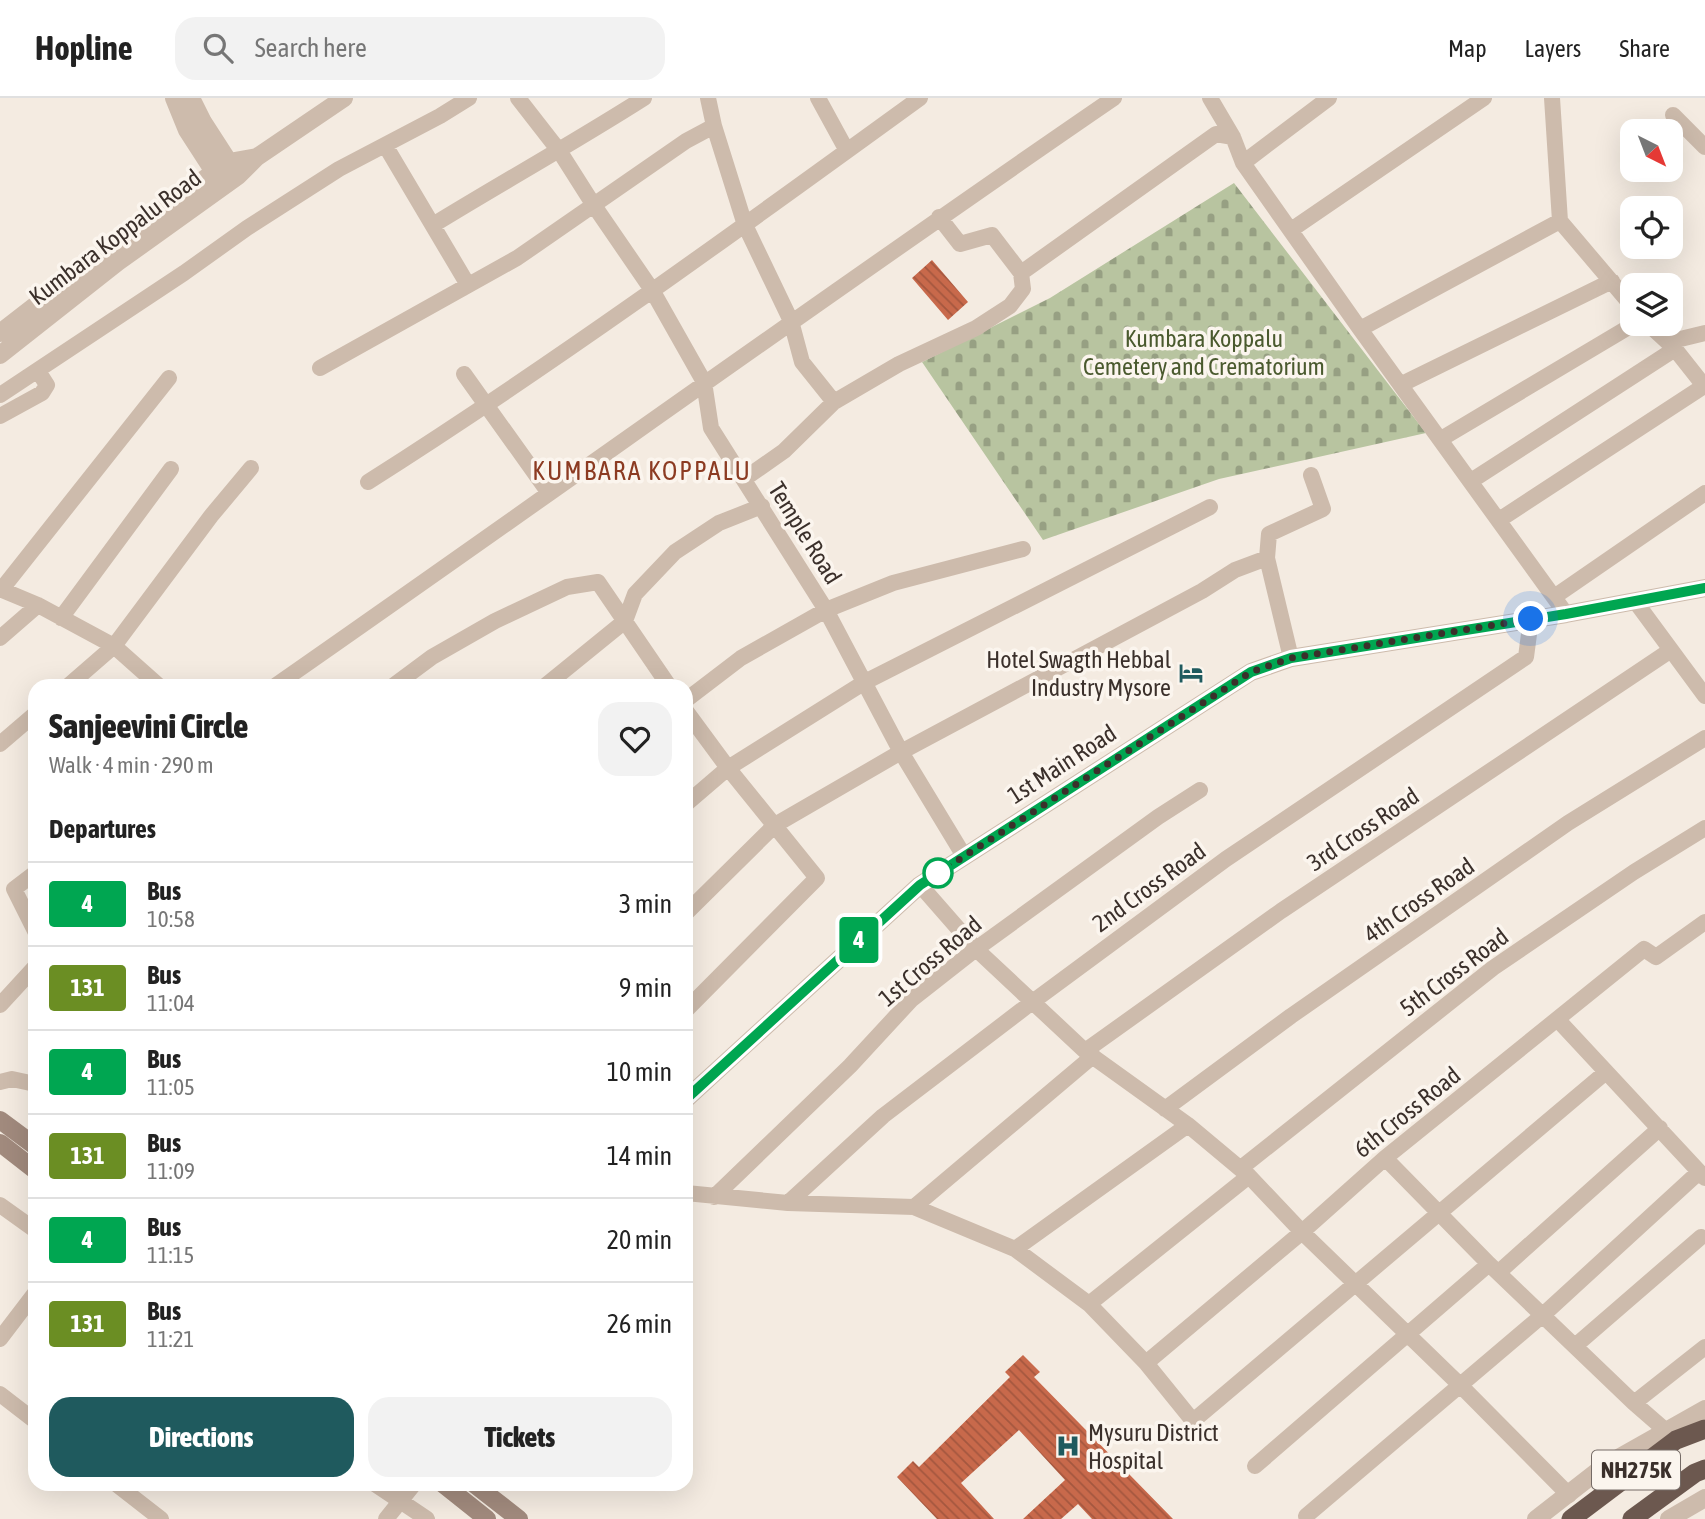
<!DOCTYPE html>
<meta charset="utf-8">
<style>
body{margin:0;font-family:"Asap Condensed",sans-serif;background:#f2f2f2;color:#222;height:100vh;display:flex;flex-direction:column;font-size:26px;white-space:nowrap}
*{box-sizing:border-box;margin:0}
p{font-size:23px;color:#767676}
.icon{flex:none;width:38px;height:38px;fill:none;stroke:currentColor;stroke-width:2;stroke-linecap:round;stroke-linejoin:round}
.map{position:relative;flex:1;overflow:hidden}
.drawer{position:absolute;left:28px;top:581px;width:665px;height:812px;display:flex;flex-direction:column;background:#fff;border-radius:21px;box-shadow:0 7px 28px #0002}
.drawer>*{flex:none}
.badge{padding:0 14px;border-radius:5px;font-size:24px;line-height:46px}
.needle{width:46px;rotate:138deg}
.controls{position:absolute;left:1620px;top:21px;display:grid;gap:14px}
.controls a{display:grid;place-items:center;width:63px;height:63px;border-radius:14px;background:#fff;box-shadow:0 7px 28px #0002;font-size:35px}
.you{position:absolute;width:35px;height:35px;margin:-18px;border:5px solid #fff;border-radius:50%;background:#1a73e8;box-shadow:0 0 0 10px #1a73e833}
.map>.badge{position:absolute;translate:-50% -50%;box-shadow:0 0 0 4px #fff}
h2{padding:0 21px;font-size:26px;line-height:63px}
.round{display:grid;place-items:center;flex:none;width:74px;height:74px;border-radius:21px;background:#f2f2f2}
.overview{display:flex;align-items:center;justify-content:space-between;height:119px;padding:0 21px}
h1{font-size:33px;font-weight:800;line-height:52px}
.cta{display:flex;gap:14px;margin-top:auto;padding:14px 21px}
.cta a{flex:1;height:80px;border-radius:21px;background:#1f5a5e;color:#fff;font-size:28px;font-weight:800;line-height:80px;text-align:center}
.cta a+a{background:#f2f2f2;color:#222}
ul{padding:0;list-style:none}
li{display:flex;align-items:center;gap:21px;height:84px;padding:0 21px;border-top:2px solid #e0e0e0}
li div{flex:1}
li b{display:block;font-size:26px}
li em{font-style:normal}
li .badge{min-width:77px;font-weight:700;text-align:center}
header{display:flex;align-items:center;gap:42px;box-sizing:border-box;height:98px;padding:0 35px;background:#fff;border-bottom:2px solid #e0e0e0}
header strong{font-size:33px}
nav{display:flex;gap:38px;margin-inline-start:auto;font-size:24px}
.search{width:490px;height:63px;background:#f2f2f2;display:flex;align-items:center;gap:18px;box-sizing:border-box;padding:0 24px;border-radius:21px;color:#767676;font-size:26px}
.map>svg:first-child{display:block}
.cemetery{fill:url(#cemetery-stones)}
.building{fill:url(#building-back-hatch)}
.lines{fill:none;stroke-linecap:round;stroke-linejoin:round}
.minor{stroke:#cdbbac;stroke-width:16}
.tertiary{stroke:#cdbbac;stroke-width:18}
.secondary{stroke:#a18a7d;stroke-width:18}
.trunk{stroke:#6c584f;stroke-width:19}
.line-casing{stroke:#fff;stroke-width:16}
.line{stroke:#00a651;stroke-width:10}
.walk{stroke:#3b302b;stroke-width:7;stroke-dasharray:0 12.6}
.stop-dot{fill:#fff;stroke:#00a651;stroke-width:3.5}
.labels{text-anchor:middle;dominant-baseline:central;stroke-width:7;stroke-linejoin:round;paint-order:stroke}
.shield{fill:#fbf5ee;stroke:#756b66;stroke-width:2}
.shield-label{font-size:23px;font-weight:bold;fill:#3b302b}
.street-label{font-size:24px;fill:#3b302b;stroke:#fbf5ee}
.park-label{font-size:24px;fill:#4a5a2e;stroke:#fbf5ee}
.poi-label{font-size:24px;fill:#3b302b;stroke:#fbf5ee;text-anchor:end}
.neighbourhood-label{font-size:26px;letter-spacing:2px;fill:#8c3b22;stroke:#fbf5ee}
</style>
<header>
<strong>Hopline</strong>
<div class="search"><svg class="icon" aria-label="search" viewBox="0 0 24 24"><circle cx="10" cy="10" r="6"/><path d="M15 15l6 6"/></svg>Search here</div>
<nav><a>Map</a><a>Layers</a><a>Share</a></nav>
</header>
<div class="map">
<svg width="1705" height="1421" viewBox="0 0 1705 1421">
<defs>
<pattern id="cemetery-stones" width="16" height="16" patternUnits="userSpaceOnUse" patternTransform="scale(1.75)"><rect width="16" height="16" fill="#b8c4a0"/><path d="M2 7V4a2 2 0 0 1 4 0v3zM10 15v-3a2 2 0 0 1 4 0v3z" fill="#97a083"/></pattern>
<pattern id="building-back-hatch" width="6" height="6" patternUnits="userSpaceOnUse" patternTransform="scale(1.75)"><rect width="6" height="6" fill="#c8694b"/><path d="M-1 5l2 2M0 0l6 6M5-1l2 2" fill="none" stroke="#a4573f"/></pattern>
</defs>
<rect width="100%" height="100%" fill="#f4ebe1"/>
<path class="cemetery" d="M1234,85L1426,335L1219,381L1043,442L922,264L1050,200Z"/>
<path class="building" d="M932,162L968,204L948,222L912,180Z
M1023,1257L1040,1274L1034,1279L1173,1421H1092L1078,1406L1061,1421H1023L1065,1382L1019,1332L961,1385L994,1421H937L897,1379L913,1363L919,1369L1010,1279L1005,1274Z"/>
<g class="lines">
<path class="minor" d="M518,0L560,54L593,106L652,192L704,284L711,330L826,512L901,654L964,758
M708,0L714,28L745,127L791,223L802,264L834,304
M818,0L847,53
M1210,0L1233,39L1243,65L1360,231L1566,516
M1552,0L1560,123L1633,209
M1673,17L1705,49
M385,47L468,187
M1243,65L1329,0
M939,119L960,146L992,137L1021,175L1216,36L1233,39
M433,127C503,84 575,44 644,0
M1291,132L1484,0
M1648,226L1675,251L1705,289
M1360,231L1560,123
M1668,244L1705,235
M320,270L517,160L686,43L714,28
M464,276L549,395
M1402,286L1612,183
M0,297L184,175L247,130L339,71L440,18L469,0
M0,318L42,295L47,287L38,273
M1441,341L1634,226
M744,381L784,353L834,304L899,266L976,230L1010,208L1023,191L1021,175
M1471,383L1675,251
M368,384C557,264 738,132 920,0
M1499,422L1704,288
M1267,460L1269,436L1323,411L1311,377
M0,491L38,507L114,548L159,588
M1,492L169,280
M1554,499L1705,395
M1635,503L1705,598
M61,520L171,371
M0,540L38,507
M68,588L114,548L211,418L251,370
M275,588C555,393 832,193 1114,0
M393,588L432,559L495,523L567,489L598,484L669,588
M545,588L625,523L635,496L675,454L719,425L762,408
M686,602L741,560L826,512L893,485L1023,451
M686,613L728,670L817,780L686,912
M0,646L35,616
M686,706L728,670L865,584L1210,409
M35,775L14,791L35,833
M920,787L976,851L1085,953L1188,1027L1249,1078L1302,1134L1460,1287L1569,1397
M686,815L775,727L901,654L1202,493L1235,472L1267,460L1291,560
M0,907L35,869
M1558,922L1705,1080
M1085,953L1281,813L1671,552
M0,984L12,981L35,986
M1165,1011L1291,918L1568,725L1705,640
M1385,1060L1489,1166L1634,1305L1665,1332
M1241,1070L1493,870L1634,774L1705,730
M686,1095L788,1105L914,1109L1015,1151L1089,1206L1146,1265L1193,1323L1606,974
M714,1099L850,968L911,902L976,851L1158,719L1200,692
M788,1105L883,1018L1031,905L1226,761L1526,559L1531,521
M0,1107L35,1132
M914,1109L1093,958
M1015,1151L1188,1027
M1499,1174L1660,1030
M1089,1206L1249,1078
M0,1241L35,1195
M1575,1248L1701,1139
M1146,1265L1302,1134L1385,1060L1644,851L1656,859L1705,824
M0,1296L35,1323
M1634,1305L1705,1249
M1255,1368L1489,1166
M116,1386L161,1421
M375,1386L427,1421
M1306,1418L1544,1216L1699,1074
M386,1421L414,1386"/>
<path class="tertiary" d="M174,0L187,32L220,83
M191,0L203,24L234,72
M0,235L130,134L214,74L229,64L257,59
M0,257L118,164L238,78L257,59L344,0
M686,1001L920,787L1251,574L1291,560L1566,516L1705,490
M1536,1421L1604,1368L1705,1311
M1669,1421L1705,1400"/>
<path class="secondary" d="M0,1022L35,1048
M0,1045L35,1072
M443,1386L487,1421
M474,1386L519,1421"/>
<path class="trunk" d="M1571,1421L1676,1342L1705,1331
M1632,1421L1695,1375L1705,1371"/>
</g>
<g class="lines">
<g class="line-casing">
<path id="line" d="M686,1001L920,787L1251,574L1291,560L1566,516L1705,490"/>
</g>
<use href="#line" class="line"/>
<path class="walk" d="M938,775L1251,574L1291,560L1531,521"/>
</g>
<defs>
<g id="hotel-bare" transform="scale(1.89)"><path d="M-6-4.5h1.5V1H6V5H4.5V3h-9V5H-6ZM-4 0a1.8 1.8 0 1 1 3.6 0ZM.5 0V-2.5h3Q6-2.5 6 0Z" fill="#1f5a5e" stroke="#fbf5ee" stroke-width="2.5" paint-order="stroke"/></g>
<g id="hospital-bare" transform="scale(1.89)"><path d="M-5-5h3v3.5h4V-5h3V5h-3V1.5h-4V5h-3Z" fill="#1f5a5e" stroke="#fbf5ee" stroke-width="2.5" paint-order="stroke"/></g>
</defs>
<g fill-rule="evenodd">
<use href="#hotel-bare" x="1191" y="575"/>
<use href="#hospital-bare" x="1068" y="1348"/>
</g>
<circle class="stop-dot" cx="938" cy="775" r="14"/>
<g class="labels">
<rect class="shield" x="1592" y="1352.5" width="88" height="39" rx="5"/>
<g class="shield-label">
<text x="1636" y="1372">NH275K</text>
</g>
<g class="street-label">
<text transform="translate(115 139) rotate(-37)">Kumbara Koppalu Road</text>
<text transform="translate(805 435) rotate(58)">Temple Road</text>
<text transform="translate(1062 666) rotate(-33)">1st Main Road</text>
<text transform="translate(1363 731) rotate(-34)">3rd Cross Road</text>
<text transform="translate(1149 789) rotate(-36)">2nd Cross Road</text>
<text transform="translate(1419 802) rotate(-35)">4th Cross Road</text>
<text transform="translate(930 863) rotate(-40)">1st Cross Road</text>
<text transform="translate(1454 874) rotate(-37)">5th Cross Road</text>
<text transform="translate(1407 1014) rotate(-39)">6th Cross Road</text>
</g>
<g class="park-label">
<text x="1204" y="240">Kumbara Koppalu<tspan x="1204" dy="28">Cemetery and Crematorium</tspan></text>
</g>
<g class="poi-label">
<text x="1171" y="561">Hotel Swagth Hebbal<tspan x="1171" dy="28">Industry Mysore</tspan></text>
<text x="1088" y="1334" text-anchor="start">Mysuru District<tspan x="1088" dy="28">Hospital</tspan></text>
</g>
<g class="neighbourhood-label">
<text x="642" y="373">KUMBARA KOPPALU</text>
</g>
</g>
</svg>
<div class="controls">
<a><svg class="needle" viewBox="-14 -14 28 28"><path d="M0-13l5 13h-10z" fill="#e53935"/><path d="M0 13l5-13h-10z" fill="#767676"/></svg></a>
<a><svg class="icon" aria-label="locate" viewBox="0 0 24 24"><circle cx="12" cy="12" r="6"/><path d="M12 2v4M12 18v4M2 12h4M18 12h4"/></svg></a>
<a><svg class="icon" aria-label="layers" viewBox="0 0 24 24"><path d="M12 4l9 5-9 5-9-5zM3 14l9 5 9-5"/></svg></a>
</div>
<div class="you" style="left:1531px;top:521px"></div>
<b class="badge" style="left:859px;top:842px;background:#00a651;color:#fff">4</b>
<section class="drawer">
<div class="overview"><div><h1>Sanjeevini Circle</h1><p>Walk · 4 min · 290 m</p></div><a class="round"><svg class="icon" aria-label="heart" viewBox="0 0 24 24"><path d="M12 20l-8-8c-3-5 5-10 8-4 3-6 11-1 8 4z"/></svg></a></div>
<h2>Departures</h2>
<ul>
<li><span class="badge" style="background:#00a651;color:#fff">4</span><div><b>Bus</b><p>10:58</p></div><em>3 min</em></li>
<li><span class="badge" style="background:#6b8e23;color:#fff">131</span><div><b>Bus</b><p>11:04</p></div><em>9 min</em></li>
<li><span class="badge" style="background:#00a651;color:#fff">4</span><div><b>Bus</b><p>11:05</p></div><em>10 min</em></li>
<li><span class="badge" style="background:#6b8e23;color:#fff">131</span><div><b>Bus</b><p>11:09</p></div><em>14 min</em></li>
<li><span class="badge" style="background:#00a651;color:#fff">4</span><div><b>Bus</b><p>11:15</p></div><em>20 min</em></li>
<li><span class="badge" style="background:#6b8e23;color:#fff">131</span><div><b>Bus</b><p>11:21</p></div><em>26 min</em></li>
</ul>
<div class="cta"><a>Directions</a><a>Tickets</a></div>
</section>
</div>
